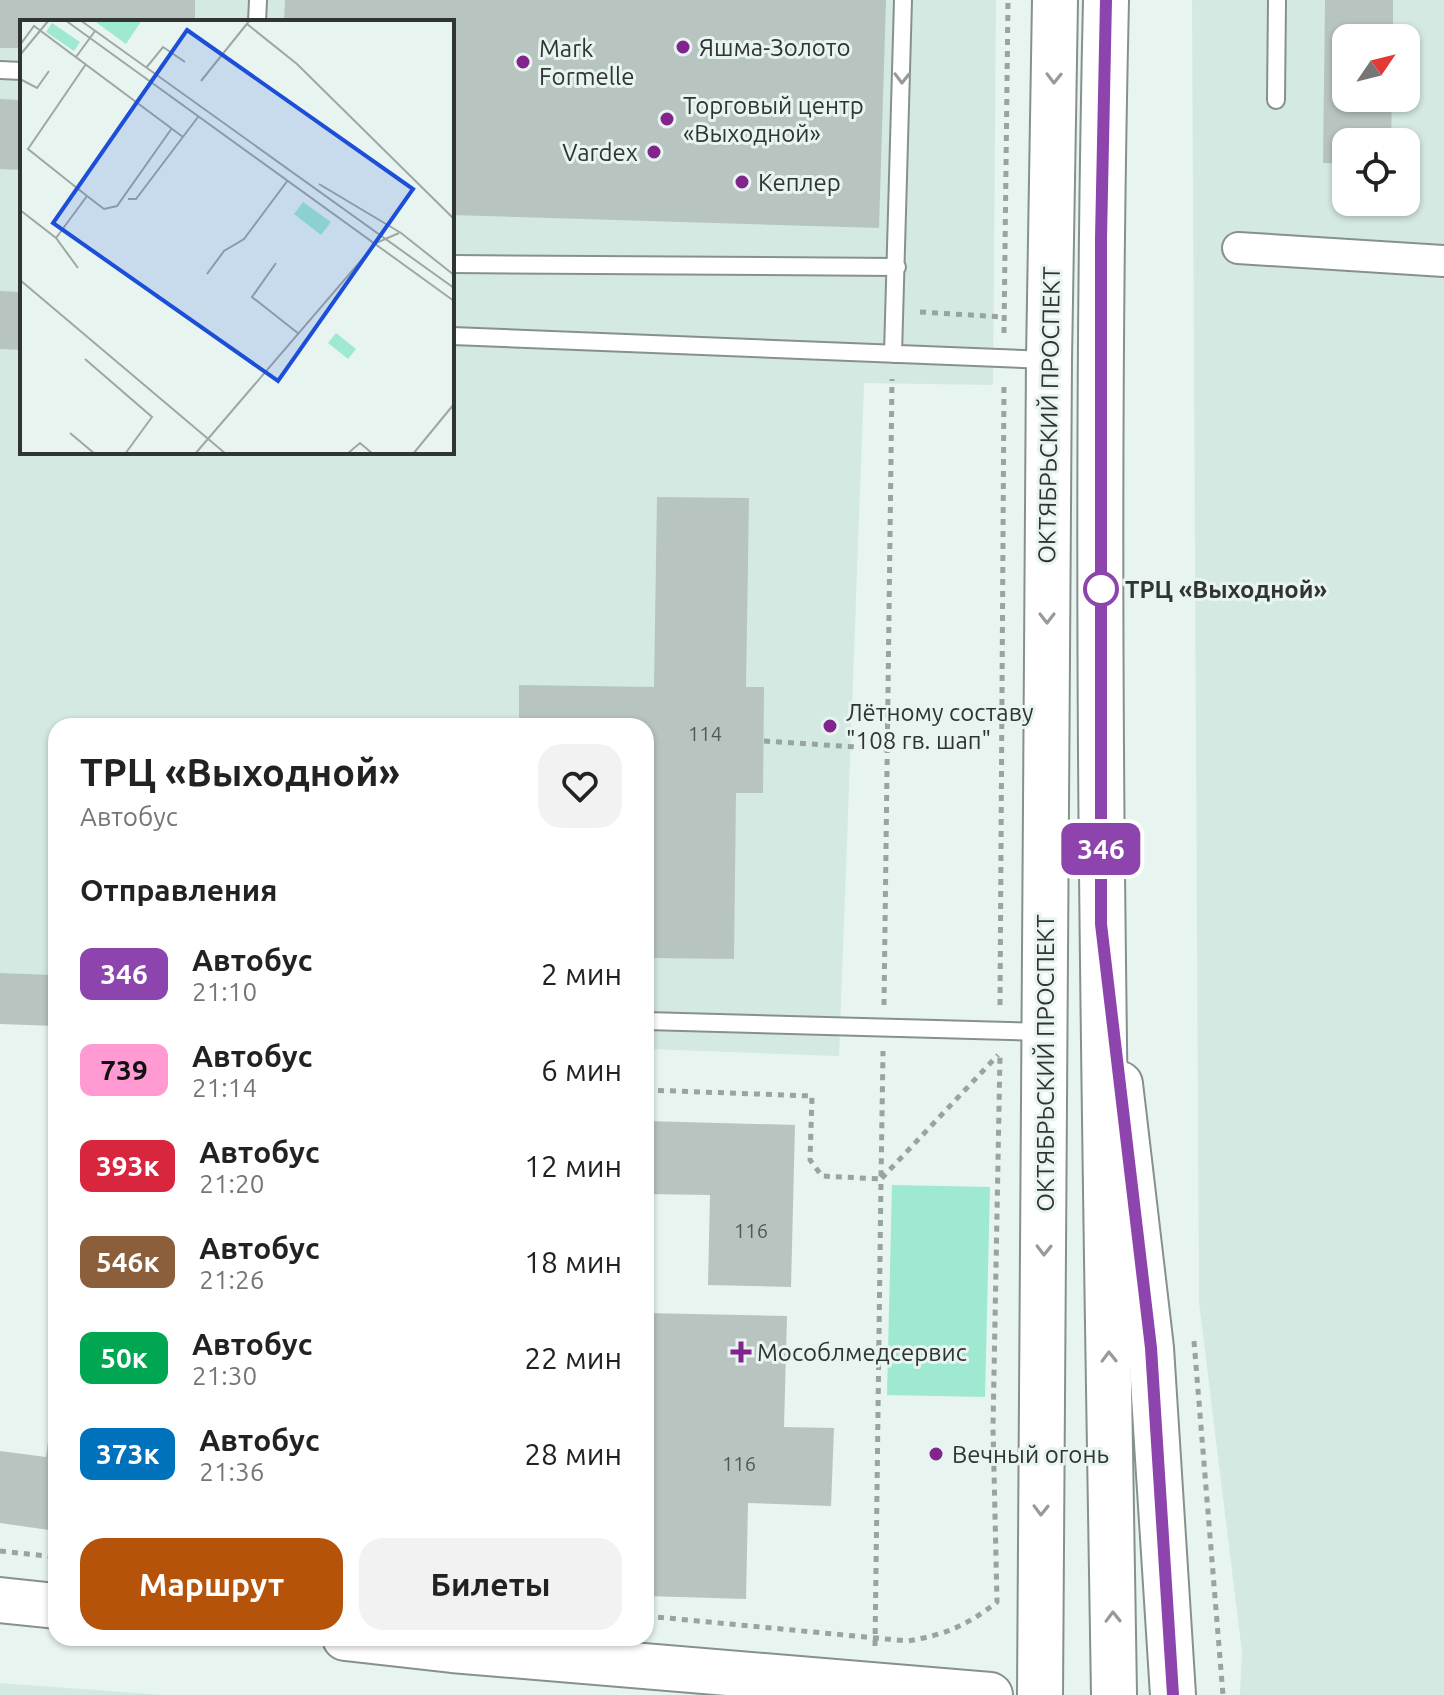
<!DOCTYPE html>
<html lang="ru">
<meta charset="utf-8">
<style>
body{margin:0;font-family:Ubuntu,sans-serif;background:#f2f2f2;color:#222;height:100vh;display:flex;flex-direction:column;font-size:30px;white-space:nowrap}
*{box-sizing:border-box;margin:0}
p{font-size:26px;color:#767676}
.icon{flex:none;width:44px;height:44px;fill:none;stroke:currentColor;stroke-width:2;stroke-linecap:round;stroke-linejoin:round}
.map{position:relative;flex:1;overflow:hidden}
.details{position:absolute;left:48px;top:718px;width:606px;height:928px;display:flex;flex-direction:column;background:#fff;border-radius:24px;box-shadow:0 2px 6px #0004}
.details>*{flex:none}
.badge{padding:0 16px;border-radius:12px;font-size:28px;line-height:52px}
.needle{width:52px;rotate:55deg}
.controls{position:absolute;left:1332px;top:24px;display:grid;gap:16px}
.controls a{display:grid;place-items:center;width:88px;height:88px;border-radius:16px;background:#fff;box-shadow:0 2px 6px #0004;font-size:40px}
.map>.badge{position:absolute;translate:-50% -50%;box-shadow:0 0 0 4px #fff}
h2{padding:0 32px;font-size:30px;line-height:72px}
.round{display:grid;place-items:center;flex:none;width:84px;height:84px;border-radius:24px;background:#f2f2f2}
.overview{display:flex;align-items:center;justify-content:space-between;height:136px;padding:0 32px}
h1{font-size:38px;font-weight:600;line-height:60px}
.button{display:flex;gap:16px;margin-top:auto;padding:16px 32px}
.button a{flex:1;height:92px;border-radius:24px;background:#b45309;color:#fff;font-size:32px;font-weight:600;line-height:92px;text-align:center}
.button a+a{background:#f2f2f2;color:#222}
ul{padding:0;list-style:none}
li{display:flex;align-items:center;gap:24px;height:96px;padding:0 32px}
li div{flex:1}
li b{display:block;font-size:30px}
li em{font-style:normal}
li .badge{min-width:88px;font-weight:700;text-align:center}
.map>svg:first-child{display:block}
.built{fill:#d4e9e2;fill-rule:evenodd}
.green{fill:#9fe8d2}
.building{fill:#b8c4c0}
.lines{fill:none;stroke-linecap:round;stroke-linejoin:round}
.lane-casing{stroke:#86918e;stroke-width:20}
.street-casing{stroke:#86918e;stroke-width:34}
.secondary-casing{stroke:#86918e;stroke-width:48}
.primary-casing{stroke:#86918e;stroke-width:48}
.path{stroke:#99a3a0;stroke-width:5;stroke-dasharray:6 6;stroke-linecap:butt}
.lane{stroke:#fff;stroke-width:16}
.street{stroke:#fff;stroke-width:30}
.secondary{stroke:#fff;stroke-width:44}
.primary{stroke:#fff;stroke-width:44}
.oneway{stroke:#989a99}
.line-casing{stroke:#fff;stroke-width:18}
.line{stroke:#8e44ad;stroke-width:12}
.poi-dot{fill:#83238e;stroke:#e7f4f0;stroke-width:3}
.stop-dot{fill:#fff;stroke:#8e44ad;stroke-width:4}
.labels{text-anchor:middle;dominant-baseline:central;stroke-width:6;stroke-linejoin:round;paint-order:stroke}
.number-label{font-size:20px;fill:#525856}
.poi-label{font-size:24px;fill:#303433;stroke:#e7f4f0;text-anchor:start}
.street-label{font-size:24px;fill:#303433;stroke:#e7f4f0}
.stop-label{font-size:24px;font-weight:bold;fill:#303433;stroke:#e7f4f0;text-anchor:start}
.inset-road{fill:none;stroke:#9ea7a4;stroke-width:2}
.view{fill:#1d4ed8;fill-opacity:0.15;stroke:#1d4ed8;stroke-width:4}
.inset-edge{fill:none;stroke:#303433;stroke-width:4}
</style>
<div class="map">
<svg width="1444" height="1695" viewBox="0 0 1444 1695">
<rect width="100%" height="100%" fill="#e7f4f0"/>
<path class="built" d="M0,0H996L993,385L864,383L839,1056L646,1049V726H56V975L0,973ZM22,22H452V452H22Z
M1192,0H1444V1695H1240L1242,1652L1199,1302ZM1346,38H1406V98H1346ZM1346,142H1406V202H1346Z
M0,1683L164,1695H0Z"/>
<path class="green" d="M892,1185L990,1187L985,1397L887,1395Z"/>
<path class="building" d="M0,0H195V22H22V48H0Z
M285,0H886L879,228L452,215V22H284Z
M1325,0H1393V38H1346V98H1392L1391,142H1346V164L1323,163Z
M0,99L22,100V170L0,169Z
M0,291L22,292V350L0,349Z
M657,497L749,498L746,687H764L763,793H736L734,959L651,958L653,795H646V726H519V685L654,687Z
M0,973L56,975V1026L0,1024Z
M646,1121L795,1125L791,1287L708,1285L710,1195L646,1194Z
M646,1313L787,1316L784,1427L834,1428L831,1506L748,1503L746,1599L646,1596Z
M54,1395L56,1531L0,1523V1451L46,1457Z"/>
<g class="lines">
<g class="lane-casing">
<path id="lane" d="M257,22L258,0
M0,70L22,71
M1276,100L1277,0
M452,264L897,267
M452,336L1048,360
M893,354L903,0
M646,1021L1044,1032"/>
</g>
<g class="street-casing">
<path id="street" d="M1238,248L1444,261"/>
</g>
<g class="secondary-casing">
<path id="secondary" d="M1120,1084L1151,1348L1173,1695
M0,1600L56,1606
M345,1638L452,1650L990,1695"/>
</g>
<g class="primary-casing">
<path id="primary" d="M1106,0C1093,565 1105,1130 1114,1695
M1040,1695L1049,360L1055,0"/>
</g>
<path class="path" d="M920,312L1004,317
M1004,333L1008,0
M764,741L887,749
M884,1005L892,379
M1000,1005L1004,383
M646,1090L812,1096L810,1160L822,1176L881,1179L883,1051
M1194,1341L1223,1695
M0,1551L56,1557
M646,1616L907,1641C945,1635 966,1626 997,1602L993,1427L1000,1055
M875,1646L881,1179L998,1055"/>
<use href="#lane" class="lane"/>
<use href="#street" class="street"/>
<use href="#secondary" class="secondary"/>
<use href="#primary" class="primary"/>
</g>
<defs><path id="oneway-chevron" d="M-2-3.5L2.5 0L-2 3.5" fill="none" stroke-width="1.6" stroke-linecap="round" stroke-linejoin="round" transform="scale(2)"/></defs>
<g class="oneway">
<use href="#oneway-chevron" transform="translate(902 78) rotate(91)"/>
<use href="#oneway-chevron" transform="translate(1054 78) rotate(91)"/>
<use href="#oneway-chevron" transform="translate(1047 618) rotate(90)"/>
<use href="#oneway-chevron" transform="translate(1044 1250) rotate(91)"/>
<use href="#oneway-chevron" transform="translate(1109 1357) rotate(-91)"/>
<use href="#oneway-chevron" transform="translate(1041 1510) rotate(91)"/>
<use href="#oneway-chevron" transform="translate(1113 1617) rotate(-91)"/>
</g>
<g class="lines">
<g class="line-casing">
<path id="line" d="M1106,0L1101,238V924L1151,1348L1173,1695"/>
</g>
<use href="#line" class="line"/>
</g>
<g class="poi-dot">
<circle cx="683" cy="47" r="8"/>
<circle cx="523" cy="62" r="8"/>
<circle cx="667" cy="119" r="8"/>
<circle cx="654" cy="152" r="8"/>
<circle cx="742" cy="182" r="8"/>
<circle cx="830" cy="726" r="8"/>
<path d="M737 1340h8v8h8v8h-8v8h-8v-8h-8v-8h8z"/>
<circle cx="936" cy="1454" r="8"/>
</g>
<circle class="stop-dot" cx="1101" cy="589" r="16"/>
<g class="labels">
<g class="number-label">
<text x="705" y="733">114</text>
<text x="751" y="1230">116</text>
<text x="739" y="1463">116</text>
</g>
<g class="poi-label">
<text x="699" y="47">Яшма-Золото</text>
<text x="539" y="48">Mark<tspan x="539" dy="28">Formelle</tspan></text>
<text x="683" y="105">Торговый центр<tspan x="683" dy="28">«Выходной»</tspan></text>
<text x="638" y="152" text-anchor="end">Vardex</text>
<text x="758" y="182">Кеплер</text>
<text x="846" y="712">Лётному составу<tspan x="846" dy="28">"108 гв. шап"</tspan></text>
<text x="757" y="1352">Мособлмедсервис</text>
<text x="952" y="1454">Вечный огонь</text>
</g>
<g class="street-label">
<text transform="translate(1049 415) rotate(-89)">ОКТЯБРЬСКИЙ ПРОСПЕКТ</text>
<text transform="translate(1045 1063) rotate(-90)">ОКТЯБРЬСКИЙ ПРОСПЕКТ</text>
</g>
<g class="stop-label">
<text x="1125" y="589">ТРЦ «Выходной»</text>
</g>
</g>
<g transform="translate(20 20)">
<rect width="434" height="434" fill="#e7f4f0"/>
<path d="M73,0H122L106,24ZM32,3L60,22L54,31L26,12ZM283,182L311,202L301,215L274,194ZM316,313L336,329L328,339L308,323Z" fill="#9fe8d2"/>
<path class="inset-road" d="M45,0L434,281M60,0L434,268M227,4L277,44L434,199M0,25L14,6L163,117M0,35L29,0M56,37L75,11M66,44L8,129L67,176L84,189L97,186L152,108M126,48L143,27L165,42M0,59L17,68L29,51M181,61L230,0M299,164L381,213L434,255M108,179H116L178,97M0,190L36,218L58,248M36,218L67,176M256,243L232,277L279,314M187,254L204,231L224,219L268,160M0,260L206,434M65,339L132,397L105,434M50,413L75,434M175,434L356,223L379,213M327,434L340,423L353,434M393,434L434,384"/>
<path class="view" d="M167,10L393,169L258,361L33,203Z"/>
<rect width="434" height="434" class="inset-edge"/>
</g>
</svg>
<div class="controls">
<a><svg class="needle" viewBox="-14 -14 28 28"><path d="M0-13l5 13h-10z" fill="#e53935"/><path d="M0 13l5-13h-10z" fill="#767676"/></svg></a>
<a><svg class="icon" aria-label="locate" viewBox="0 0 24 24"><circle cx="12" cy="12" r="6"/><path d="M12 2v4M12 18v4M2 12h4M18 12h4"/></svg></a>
</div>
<b class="badge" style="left:1101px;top:849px;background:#8e44ad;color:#fff">346</b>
<section class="details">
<div class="overview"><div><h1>ТРЦ «Выходной»</h1><p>Автобус</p></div><a class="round"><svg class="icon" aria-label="heart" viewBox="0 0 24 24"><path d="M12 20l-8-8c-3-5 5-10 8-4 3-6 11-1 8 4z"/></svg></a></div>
<h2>Отправления</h2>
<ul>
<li><span class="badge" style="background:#8e44ad;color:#fff">346</span><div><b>Автобус</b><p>21:10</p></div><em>2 мин</em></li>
<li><span class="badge" style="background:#ff9ad2;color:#111">739</span><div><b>Автобус</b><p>21:14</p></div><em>6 мин</em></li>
<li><span class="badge" style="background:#d7263d;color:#fff">393к</span><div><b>Автобус</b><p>21:20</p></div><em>12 мин</em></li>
<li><span class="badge" style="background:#8b5e3c;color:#fff">546к</span><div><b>Автобус</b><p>21:26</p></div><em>18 мин</em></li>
<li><span class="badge" style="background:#00a651;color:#fff">50к</span><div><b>Автобус</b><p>21:30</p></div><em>22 мин</em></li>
<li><span class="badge" style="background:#0072bc;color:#fff">373к</span><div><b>Автобус</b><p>21:36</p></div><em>28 мин</em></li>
</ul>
<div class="button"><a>Маршрут</a><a>Билеты</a></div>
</section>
</div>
